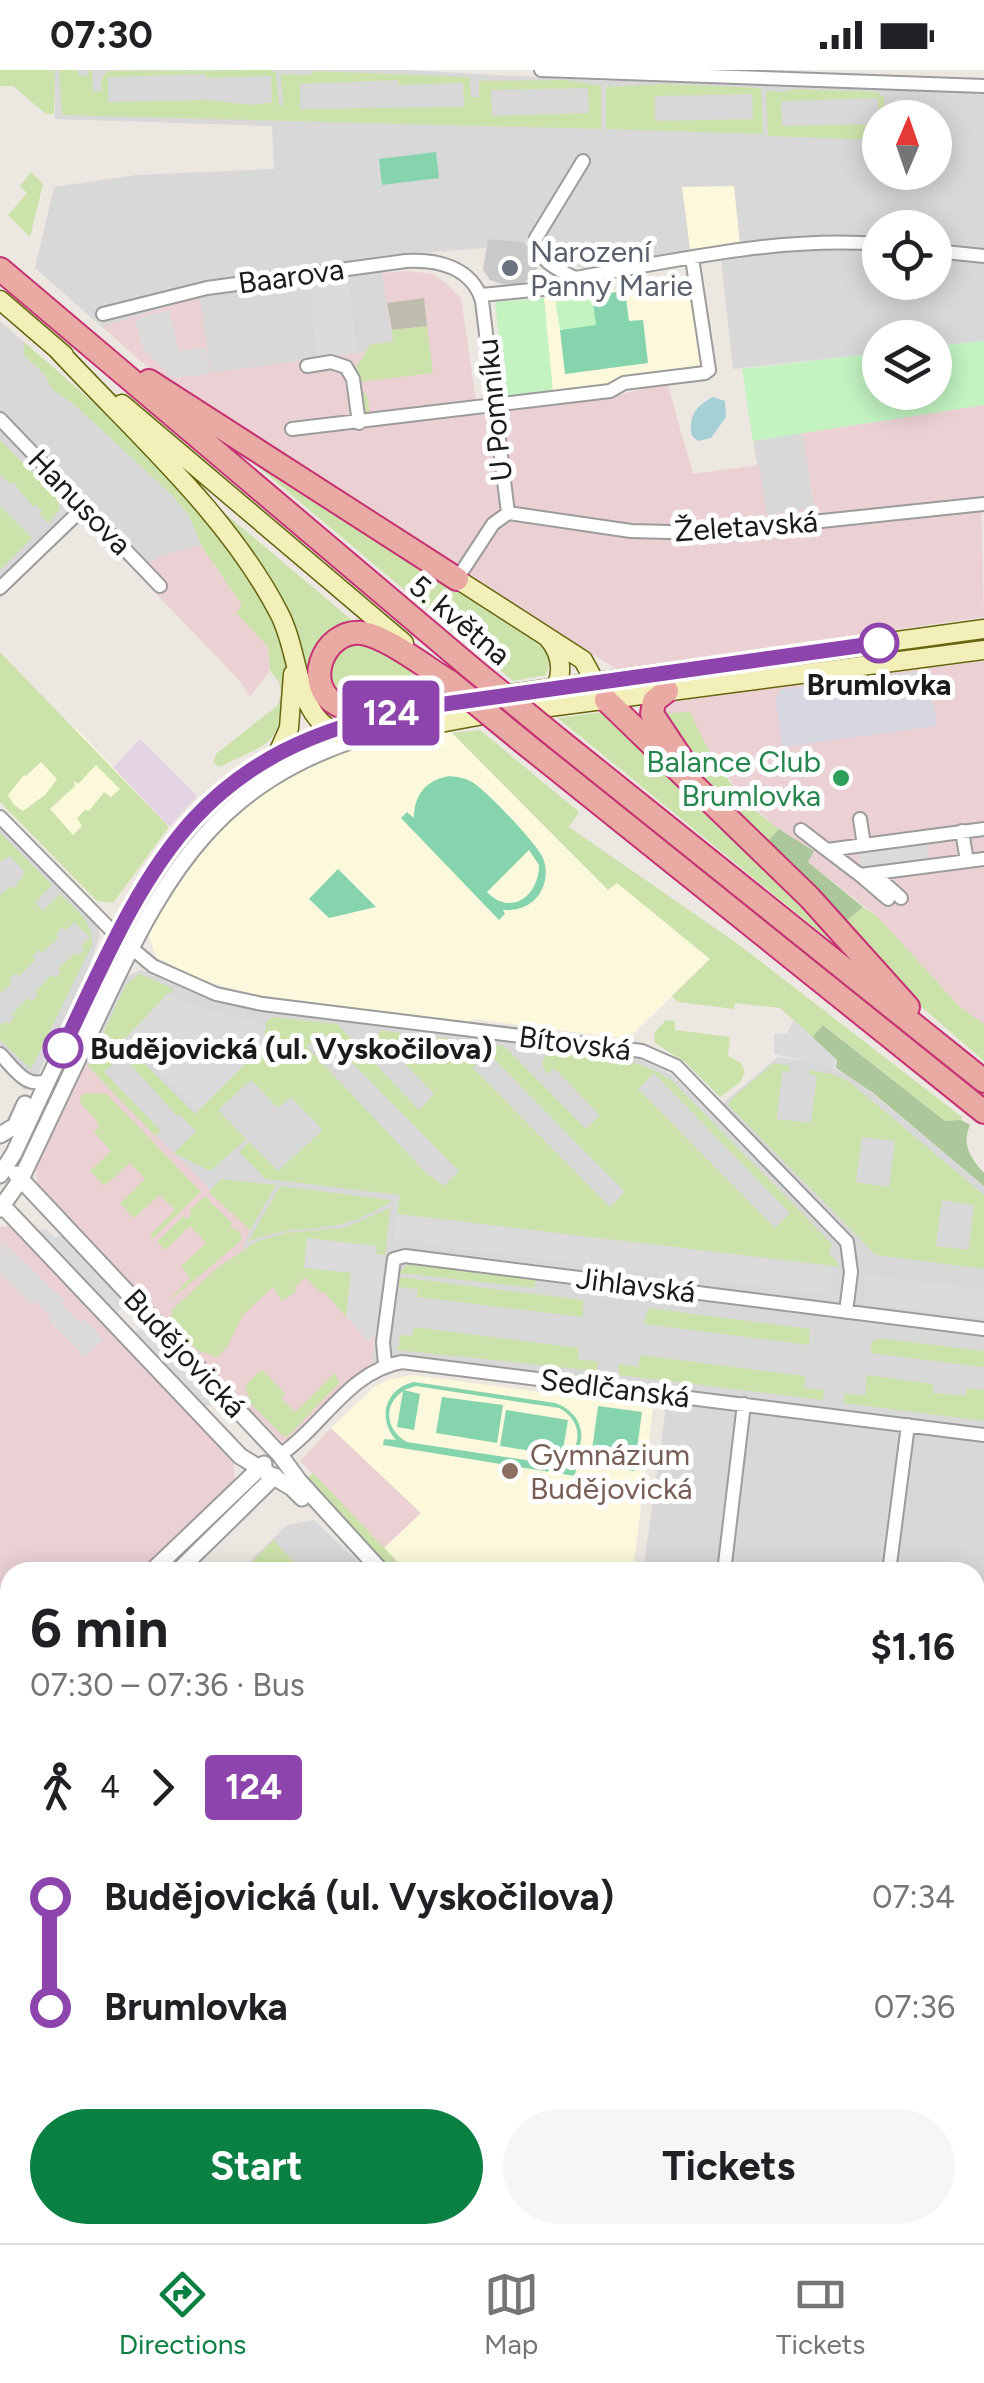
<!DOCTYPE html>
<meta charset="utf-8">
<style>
body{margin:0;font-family:Figtree,sans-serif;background:#f6f6f6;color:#202124;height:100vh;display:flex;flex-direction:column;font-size:38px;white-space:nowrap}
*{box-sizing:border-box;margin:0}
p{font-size:32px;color:#757577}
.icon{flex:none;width:55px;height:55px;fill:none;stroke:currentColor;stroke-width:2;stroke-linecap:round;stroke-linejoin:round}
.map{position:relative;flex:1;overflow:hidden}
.drawer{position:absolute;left:0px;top:1492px;width:985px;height:682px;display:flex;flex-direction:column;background:#fff;border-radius:30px 30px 0 0;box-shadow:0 5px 25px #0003}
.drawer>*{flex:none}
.badge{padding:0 20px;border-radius:8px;font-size:35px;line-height:65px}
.needle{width:65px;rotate:2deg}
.buttons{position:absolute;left:862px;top:30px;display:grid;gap:20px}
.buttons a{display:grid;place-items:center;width:90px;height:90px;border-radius:50%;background:#fff;box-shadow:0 5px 25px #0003;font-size:50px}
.map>.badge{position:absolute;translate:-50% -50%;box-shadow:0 0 0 5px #fff}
.legs{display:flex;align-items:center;gap:15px;height:110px;padding:0 30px;font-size:32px}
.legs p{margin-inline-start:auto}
.summary{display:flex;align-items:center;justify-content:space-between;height:170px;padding:0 30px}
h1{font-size:55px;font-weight:700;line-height:75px}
.primary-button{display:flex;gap:20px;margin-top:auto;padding:20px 30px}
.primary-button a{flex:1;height:115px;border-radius:60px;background:#0b8043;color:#fff;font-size:40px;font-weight:700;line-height:115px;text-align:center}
.primary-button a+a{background:#f6f6f6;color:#202124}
ul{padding:0 30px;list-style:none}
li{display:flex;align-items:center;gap:35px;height:110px;font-size:38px}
li i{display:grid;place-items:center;width:15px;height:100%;margin:0 12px;background:currentColor}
li i::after{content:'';width:25px;height:25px;margin:-12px;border:8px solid;border-radius:50%;background:#fff}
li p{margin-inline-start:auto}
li:first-child i{background:linear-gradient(#0000 50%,currentColor 0)}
li:last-child i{background:linear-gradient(currentColor 50%,#0000 0)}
.status{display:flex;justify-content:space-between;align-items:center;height:70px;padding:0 50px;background:#fff;direction:ltr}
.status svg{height:28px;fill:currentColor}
.menu{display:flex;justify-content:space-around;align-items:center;height:140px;border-top:2px solid #e0e0e0;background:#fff;font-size:28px;color:#757577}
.menu a{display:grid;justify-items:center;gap:5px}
.menu .current{color:#0b8043}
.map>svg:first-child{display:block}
.residential{fill:#d9d8d8;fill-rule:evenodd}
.commercial{fill:#ebd1d3}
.industrial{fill:#e4d4e3}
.education{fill:#fbf8db}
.religious{fill:#c9c9c9}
.construction{fill:#bfbdae}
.grass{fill:#cce2ab;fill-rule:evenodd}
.forest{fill:#acc79a}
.park{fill:#c2f3c1}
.pitch{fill:#86d4ad;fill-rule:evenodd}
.parking{fill:#dbdbdb}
.plaza{fill:#d6d7e1}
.water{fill:#a5d0d6}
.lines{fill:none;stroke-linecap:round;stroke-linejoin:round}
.minor-casing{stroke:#9c9c9c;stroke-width:16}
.tertiary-casing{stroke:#9c9c9c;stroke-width:19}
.secondary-casing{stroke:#66650e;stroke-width:21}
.trunk-casing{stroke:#c53375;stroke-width:26}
.minor{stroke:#fff;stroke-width:12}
.tertiary{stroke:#fff;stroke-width:15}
.secondary{stroke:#f2efb8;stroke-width:18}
.trunk{stroke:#e8aaa3;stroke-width:22}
.trunk-bridge-casing{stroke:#c53375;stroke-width:26;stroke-linecap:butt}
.trunk-bridge{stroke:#e8aaa3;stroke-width:22}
.line-1-casing{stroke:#fff;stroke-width:22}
.line-1{stroke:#8e44ad;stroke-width:15}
.worship-dot{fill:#6b7280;stroke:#fff;stroke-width:4}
.stop-1-dot{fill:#fff;stroke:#8e44ad;stroke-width:5}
.leisure-dot{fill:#2e9e5b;stroke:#fff;stroke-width:4}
.education-dot{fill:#8d6e63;stroke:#fff;stroke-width:4}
.labels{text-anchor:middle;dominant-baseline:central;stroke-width:10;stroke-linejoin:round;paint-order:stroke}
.worship-label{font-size:30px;fill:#5b616d;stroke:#fff;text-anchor:start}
.street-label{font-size:30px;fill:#1b1b1b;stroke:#fff}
.stop-label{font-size:30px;font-weight:bold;fill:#1b1b1b;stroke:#fff}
.leisure-label{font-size:30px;fill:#27864d;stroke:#fff;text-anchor:end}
.education-label{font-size:30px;fill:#785e54;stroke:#fff;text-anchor:start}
</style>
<div class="status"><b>07:30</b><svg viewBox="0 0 49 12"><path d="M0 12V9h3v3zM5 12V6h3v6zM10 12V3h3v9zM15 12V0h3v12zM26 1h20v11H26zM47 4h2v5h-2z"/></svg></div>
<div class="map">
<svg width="984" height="2173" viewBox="0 0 984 2173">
<rect width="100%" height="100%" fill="#ece7e1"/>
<path class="residential" d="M55,0H407L606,11L664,8L984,21V271L935,276V268H880V283L733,299L720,179L586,200L524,172L489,169L486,178L379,186L393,271L365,282L210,304L200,226L102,257L35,198L54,117L136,105L274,99L272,56L55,49ZM880,48H935V102H880ZM880,158H935V212H880Z
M0,251L24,272V285L44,304L53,319L77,337L172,424L189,445L201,475L164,485L147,493L136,503L93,460L79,454L0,528Z
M803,363L814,439L766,445L753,371Z
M0,757L98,857L100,865L88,900L37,1007L25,1021L0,995Z
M142,900L205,928L266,941L640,989L671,1004L711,1043L778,987L825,994L855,1009L984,1116V1640L975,1639V1502H643L665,1344V1318L418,1286L390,1287L372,1294L390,1139L344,1158L285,1163L242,1180L204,1117L84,993L121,914L129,905Z
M314,1450L369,1502H239L287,1455Z
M980,1661H984V2173H77L78,2165H975V1693Z"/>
<path class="commercial" d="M408,201L432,204L445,212L461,228L478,345L614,326L667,313L693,404L759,395L767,445L814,438L803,363L984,335V428L981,429L984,547L616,599L453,498L158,306L102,257L200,226L211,303L365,282L371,274L393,271L382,203Z
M201,475L242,536L237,543L268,577L270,600L250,627L240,611L136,503L147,493L164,485Z
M984,591V954L960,937L876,845L807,791L814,781L773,755L740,724L701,668L679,644H670L664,639L663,632Z
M84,993L250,1160L243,1179L285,1163L344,1158L390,1138L372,1294L348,1312L285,1375L197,1287L37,1113L36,1100L42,1082Z
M9,1156L202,1354L233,1391L235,1411L141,1502H10V1624L0,1631V1157Z
M331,1358L421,1443L384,1478L300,1391Z"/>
<path class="industrial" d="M140,669L197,726L169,757L112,699Z"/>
<path class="education" d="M734,116L740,174L690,179L682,117Z
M690,211L701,297L553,323L544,228Z
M76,658L169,757L113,833L97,831L0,732V715Z
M447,658L608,820L617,812L710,889L628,969L473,949L468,953L258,925L203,911L156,887L148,864L159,838L203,776L243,738L277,713L320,691L398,666Z
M412,1305L653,1337L633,1502H407L384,1478L421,1443L331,1358L374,1317L388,1310Z"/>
<path class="religious" d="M488,169L524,172L539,190L535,205L523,213L505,215L490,210L483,200Z"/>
<path class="construction" d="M424,228L427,256L392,260L387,233Z
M0,2011H10V2165H78L77,2173H0Z"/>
<path class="grass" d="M0,0H55L54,44H46L13,16H0Z
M59,0H78L79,6L89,5V0H92L93,22L102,21L101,9L107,1L272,0L276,3L279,36L283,35L281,4L310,5L314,1L469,7L471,28L479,27V11L566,10L601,16V59L62,45ZM205,4L206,8L271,6L272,32L253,35L207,30L108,32V7ZM397,10L398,15L463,13L464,37L300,39V14ZM588,18L589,43L492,46L491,20Z
M665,14L761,18L763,64L606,59V17ZM752,24L753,49L655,51V26Z
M792,19L878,22L879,25L884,26L885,42H894V47L880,48V70L768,66L766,21L786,22ZM878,28L879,54L782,56L781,31Z
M31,102L43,114L30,167L8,145L27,123L20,116Z
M427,256L433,303L360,312L361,323H366L370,340L366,342L363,339L355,299L370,275L393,271L392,260Z
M24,272C111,347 257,472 287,585C292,605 285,633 284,654L279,653C271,681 243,682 221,697L213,693L216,684L278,635L281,623L279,612L270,600L268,577L236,543L242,536L201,475L189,445L172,425L77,337L52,319L44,304L24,285Z
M225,369L535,569C547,580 552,589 546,605L513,611Z
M0,370L60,431L59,440L48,453L40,444L42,441L36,435L33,437L13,412L10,414L0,404Z
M0,436L32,468L0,500Z
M221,440L354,552L325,569L334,641L322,645L219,443Z
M361,573L390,583L430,620C395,618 372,633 339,623L330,607L332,588L346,575Z
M0,582L169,757L113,833L97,831L0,732ZM41,692L57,709L45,725L23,741L14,735L8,725L24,705L26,706ZM96,695L120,719L111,727L104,722L89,741L85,740L77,748L82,756L73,765L50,739L75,716L74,711L78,714Z
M664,639L670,644L690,641C709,688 737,730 779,759L766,773L717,724L662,653Z
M604,642L797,823L844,882L558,648Z
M480,660L579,742L569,757L738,874L962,1047L961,1050L945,1051L824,955L812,967L780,938L735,933L734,939L678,932L672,926L710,889L617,813L608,820L452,663Z
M0,763L52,815L35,833L43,841L60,824C75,839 94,852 92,875L31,999L0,970V956L5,951L8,954L14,948L12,944L28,928L32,931L38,925L35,922L51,905L55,908L61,903L58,899L75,883L78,886L84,880L81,876L90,867L74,852L66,860L62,857L56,864L59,867L42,883L39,880L33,886L35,890L19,906L15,903L9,909L12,913L0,924V823L2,824L10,816L14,819L25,802L10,786L0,792Z
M863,837L876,845L960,937L984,954V991L893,912L843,854Z
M140,904L174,919L122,971L195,1044L263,976L266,952L272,947L337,954L419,1040L434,1024L391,979L383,986L376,973L380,960L421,966L416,988L427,990V966L504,976L586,1059L600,1045L554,998L546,1004L542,993L547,982C584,982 641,988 671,1010L832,1174L829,1185L836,1189L839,1197L397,1144L400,1125L266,1109L239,1082L249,1072L278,1101L323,1060L291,1027L278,1038L251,1010L218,1040L246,1069L210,1101L174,1083L196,1061L179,1044L177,1046L122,985L104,1002L161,1061L155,1066L88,996L126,914ZM322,962L459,1101L444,1116L426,1103L307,977ZM488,983L625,1122L610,1137L473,998ZM654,1003L790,1143L775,1158L638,1019Z
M666,950L675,951V960L730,967L728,986L741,993L745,1002L740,1012L720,1027L686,993L654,972L655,962Z
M774,993L790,996L789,1002L782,1001L777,1049L811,1053L817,1006L809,1004L810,1000L836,1005L852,1014L984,1125V1199L876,1185L728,1035L731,1029ZM862,1067L895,1071L889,1117L856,1112ZM942,1130L974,1135L969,1180L936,1176Z
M87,1023L107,1024L201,1122L153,1168L150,1165L175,1140L160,1125L134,1148L120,1133L145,1109L130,1093L104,1116L90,1101L111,1081L94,1062L99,1057L97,1051L80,1032L81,1026Z
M221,1109L276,1115L250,1160L209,1122Z
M280,1116L390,1130V1133C373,1142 356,1151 337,1155C301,1161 284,1157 248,1172Z
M205,1126L212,1132L210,1135H214L232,1153L230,1156L240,1162L242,1170L168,1232L190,1207L181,1196L206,1173L190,1156L165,1180L157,1172L183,1146L187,1149L192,1144L189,1141Z
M390,1138L385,1185L376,1184L377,1176L351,1203L346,1247L324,1222L321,1223L305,1207L294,1218L297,1221L282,1231L273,1217L243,1245L227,1277L217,1287L197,1280L171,1252L172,1240L216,1199L256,1172L285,1163L344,1158Z
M409,1193L536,1209L535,1218L399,1203Z
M399,1207L583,1230V1247L417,1227L418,1219L398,1217Z
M648,1238L810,1259L809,1275L644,1254Z
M414,1257L579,1278L578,1289L598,1292L597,1301L398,1280L400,1265L412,1266Z
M878,1268L984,1281V1297L870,1283L872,1272Z
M640,1285L805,1306L804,1318L824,1320L823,1330L619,1305V1294L638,1297Z
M262,1299L285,1324L281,1328L295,1342L335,1303L339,1313L288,1366H283L251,1334L245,1315Z
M867,1305L933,1314V1323L965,1326L967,1318L984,1320V1351L843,1333L845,1323L865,1326Z
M313,1403L407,1502H395L306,1409Z
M273,1470L302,1500L308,1502H242Z
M781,2165H903L905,2173L899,2170L750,2173Z"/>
<path class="forest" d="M779,759L814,781L808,792L863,837L843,854L766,773Z
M823,955L945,1051L961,1050L970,1055C961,1075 971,1089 984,1103V1116L872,1022L836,998L837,990L812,967Z"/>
<path class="park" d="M592,225L597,255L560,260L555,229Z
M544,228L553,323L506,329L495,232Z
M984,271V335L753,371L742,299L880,283V322H935V276Z"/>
<path class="pitch" d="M436,82L439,108L382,115L379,89Z
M625,221L629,251L643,250L648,293L565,304L560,260L596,255L592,225Z
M449,706C458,707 465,708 472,712C486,720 537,774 543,788C548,801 546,815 538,826C529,837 517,841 503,840L505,844L499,850L401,748L407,742L414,748C414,725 426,710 449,706ZM529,780L539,795C539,826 511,847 487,822Z
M338,799L376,837L329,848L309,829Z
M414,1312L555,1333C587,1344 590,1379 563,1396L576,1399L575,1406L383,1375L384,1369L396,1370C377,1348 385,1319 414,1312ZM416,1316L559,1338C587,1352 582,1388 552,1394L407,1372C386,1360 382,1336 403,1321L397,1357L414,1360L420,1324L404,1320Z
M442,1327L503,1335L497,1373L436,1363Z
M598,1336L642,1342L634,1401L590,1395Z
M506,1340L568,1350L562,1386L500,1376Z"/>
<path class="parking" d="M348,210L357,283L317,289L310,215Z
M169,240L179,281L206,277L210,304L174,308L144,281L135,250Z
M927,771L929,789L860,799L858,780Z
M168,923L198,937L266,954L263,976L198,1041L127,967Z
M794,950L837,990L836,998L774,984V964L787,963Z
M397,1144L833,1196L830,1225L421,1174L422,1165L413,1172L394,1170Z
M46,1159L54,1167L65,1165L127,1232L115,1244L36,1161Z
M307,1168L377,1176L376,1184L385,1185L376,1264L369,1272L346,1247L351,1203L304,1198Z
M1,1170L64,1230L61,1233L80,1252L84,1249L103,1269L85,1287L49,1251L51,1247L35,1231L31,1234L0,1203Z
M866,1205L984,1219V1248L863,1233Z
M147,1251L218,1327L208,1329L213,1335L203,1337L134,1264Z"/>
<path class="plaza" d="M929,600L937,656L782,677L776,630L780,620Z"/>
<path class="water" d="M713,327L725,331L726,347L711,368L698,371L692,366C687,347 697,335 713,327Z"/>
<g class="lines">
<g class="minor-casing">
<path id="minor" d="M541,0L984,16
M935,181L984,186
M575,208C558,200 536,190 536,168L583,91
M481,225L563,217L575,208C675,191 778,166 880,174
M103,244L207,218L406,191C437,189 472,197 482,231L508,443
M307,296L331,292L346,297L353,309L359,353
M0,349L160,516
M292,359L610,321L624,313L705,303L709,300L692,188
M508,443L631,461L707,463L984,434
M457,509L493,454L508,443
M0,518L84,437
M0,747L116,865L153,896L216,924L262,934L642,981L676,996L847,1172L851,1202L846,1242
M860,749L864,775
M984,759L827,780L860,805L984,789
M801,760L827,780
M962,761L967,791
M874,804L901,828
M860,805L888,829
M0,984C14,998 26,1020 48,1010
M385,1294L383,1272L394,1189L405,1186L984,1259
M280,1385C323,1356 349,1301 402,1292L984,1365
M724,1502L744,1334
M889,1502L908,1355
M975,1804L984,1791
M0,1881L10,1878
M975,1985L984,1983
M975,2036L984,2074
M975,2090L984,2087
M533,2173L557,2165
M738,2173L739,2165"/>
</g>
<g class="tertiary-casing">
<path id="tertiary" d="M0,1065L15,1056L25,1034
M16,1104L280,1385L299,1411L382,1502
M0,1105L14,1083C40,1027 66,971 92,916C157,776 216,689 372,647
M0,1133L240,1386L292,1418L302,1428
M0,1139L21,1109C51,1047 80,984 110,921C169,797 221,713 359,668
M151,1502L264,1394
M177,1502L275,1406
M0,1639L10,1632
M975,1653L984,1654
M0,1663L10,1657"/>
</g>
<g class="secondary-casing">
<path id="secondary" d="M0,230L64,285
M57,279C133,361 228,444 279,543C304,590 292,663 359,668L494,643
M122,334L404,573
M457,509L583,590L600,621
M416,637L984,559
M519,641L984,580
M506,642C519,638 535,636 546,628C566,612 563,585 548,568
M278,683L289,658L293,604"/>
</g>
<g class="trunk-casing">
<path id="trunk" d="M0,199L470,597
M149,311L457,509
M667,621L654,631L652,644L682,689
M606,630L810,828L908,937
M416,637C394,638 361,646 340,636C301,619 322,559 362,563C386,566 428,599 450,612
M559,670L984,1011
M523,672L984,1042"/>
</g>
<use href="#minor" class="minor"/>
<use href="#tertiary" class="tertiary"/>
<use href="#secondary" class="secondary"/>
<use href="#trunk" class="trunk"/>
<g class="trunk-bridge-casing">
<path id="trunk-bridge" d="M470,597L559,670
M450,612L523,672"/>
</g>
<use href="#trunk-bridge" class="trunk-bridge"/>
</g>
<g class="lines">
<g class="line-1-casing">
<path id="line-1" d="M63,978C151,790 195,681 416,638L879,573"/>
</g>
<use href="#line-1" class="line-1"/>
</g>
<circle class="worship-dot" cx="510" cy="198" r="10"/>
<g class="stop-1-dot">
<circle cx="879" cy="573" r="18"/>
<circle cx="63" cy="978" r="18"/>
</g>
<circle class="leisure-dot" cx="841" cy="708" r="10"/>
<circle class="education-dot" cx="510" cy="1401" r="10"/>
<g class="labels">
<g class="worship-label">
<text x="530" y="181">Narození<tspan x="530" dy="34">Panny Marie</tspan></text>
</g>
<g class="street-label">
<text transform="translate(291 206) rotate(-8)">Baarova</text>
<text transform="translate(494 340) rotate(-96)">U Pomníku</text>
<text transform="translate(80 432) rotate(46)">Hanusova</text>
<text transform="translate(746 456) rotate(-4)">Želetavská</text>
<text transform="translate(460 550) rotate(40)">5. května</text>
<text transform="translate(575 973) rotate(7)">Bítovská</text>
<text transform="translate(636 1215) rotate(7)">Jihlavská</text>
<text transform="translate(185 1283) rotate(47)">Budějovická</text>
<text transform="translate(615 1318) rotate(7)">Sedlčanská</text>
</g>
<g class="stop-label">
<text x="879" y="614">Brumlovka</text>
<text x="90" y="978" text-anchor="start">Budějovická (ul. Vyskočilova)</text>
</g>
<g class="leisure-label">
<text x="821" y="691">Balance Club<tspan x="821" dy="34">Brumlovka</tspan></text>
</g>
<g class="education-label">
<text x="530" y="1384">Gymnázium<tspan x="530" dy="34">Budějovická</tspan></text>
</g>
</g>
</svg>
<div class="buttons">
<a><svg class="needle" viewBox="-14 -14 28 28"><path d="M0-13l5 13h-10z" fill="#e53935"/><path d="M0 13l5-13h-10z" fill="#757577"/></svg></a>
<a><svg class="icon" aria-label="locate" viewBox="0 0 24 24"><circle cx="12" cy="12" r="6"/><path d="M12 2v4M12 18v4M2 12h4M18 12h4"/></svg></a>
<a><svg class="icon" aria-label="layers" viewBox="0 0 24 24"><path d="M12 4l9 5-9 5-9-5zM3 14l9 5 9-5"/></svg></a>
</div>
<b class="badge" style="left:391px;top:643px;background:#8e44ad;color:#fff">124</b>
<section class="drawer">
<div class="summary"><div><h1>6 min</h1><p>07:30 – 07:36 · Bus</p></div><b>$1.16</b></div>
<div class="legs"><svg class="icon" aria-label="walk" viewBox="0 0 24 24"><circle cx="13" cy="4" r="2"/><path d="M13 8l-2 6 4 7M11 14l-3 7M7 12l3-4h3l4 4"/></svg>4<svg class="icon" aria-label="forward" viewBox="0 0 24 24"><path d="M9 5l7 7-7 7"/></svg><b class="badge" style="background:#8e44ad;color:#fff">124</b></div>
<ul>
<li><i style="color:#8e44ad"></i><b>Budějovická (ul. Vyskočilova)</b><p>07:34</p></li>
<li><i style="color:#8e44ad"></i><b>Brumlovka</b><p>07:36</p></li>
</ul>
<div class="primary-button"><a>Start</a><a>Tickets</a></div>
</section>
</div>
<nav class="menu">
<a class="current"><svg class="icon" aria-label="directions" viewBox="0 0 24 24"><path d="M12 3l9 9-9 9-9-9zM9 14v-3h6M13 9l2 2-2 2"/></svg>Directions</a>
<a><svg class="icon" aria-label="map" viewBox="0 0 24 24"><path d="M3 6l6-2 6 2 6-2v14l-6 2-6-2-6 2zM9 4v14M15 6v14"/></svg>Map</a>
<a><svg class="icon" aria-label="tickets" viewBox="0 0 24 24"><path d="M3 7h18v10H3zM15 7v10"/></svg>Tickets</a>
</nav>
